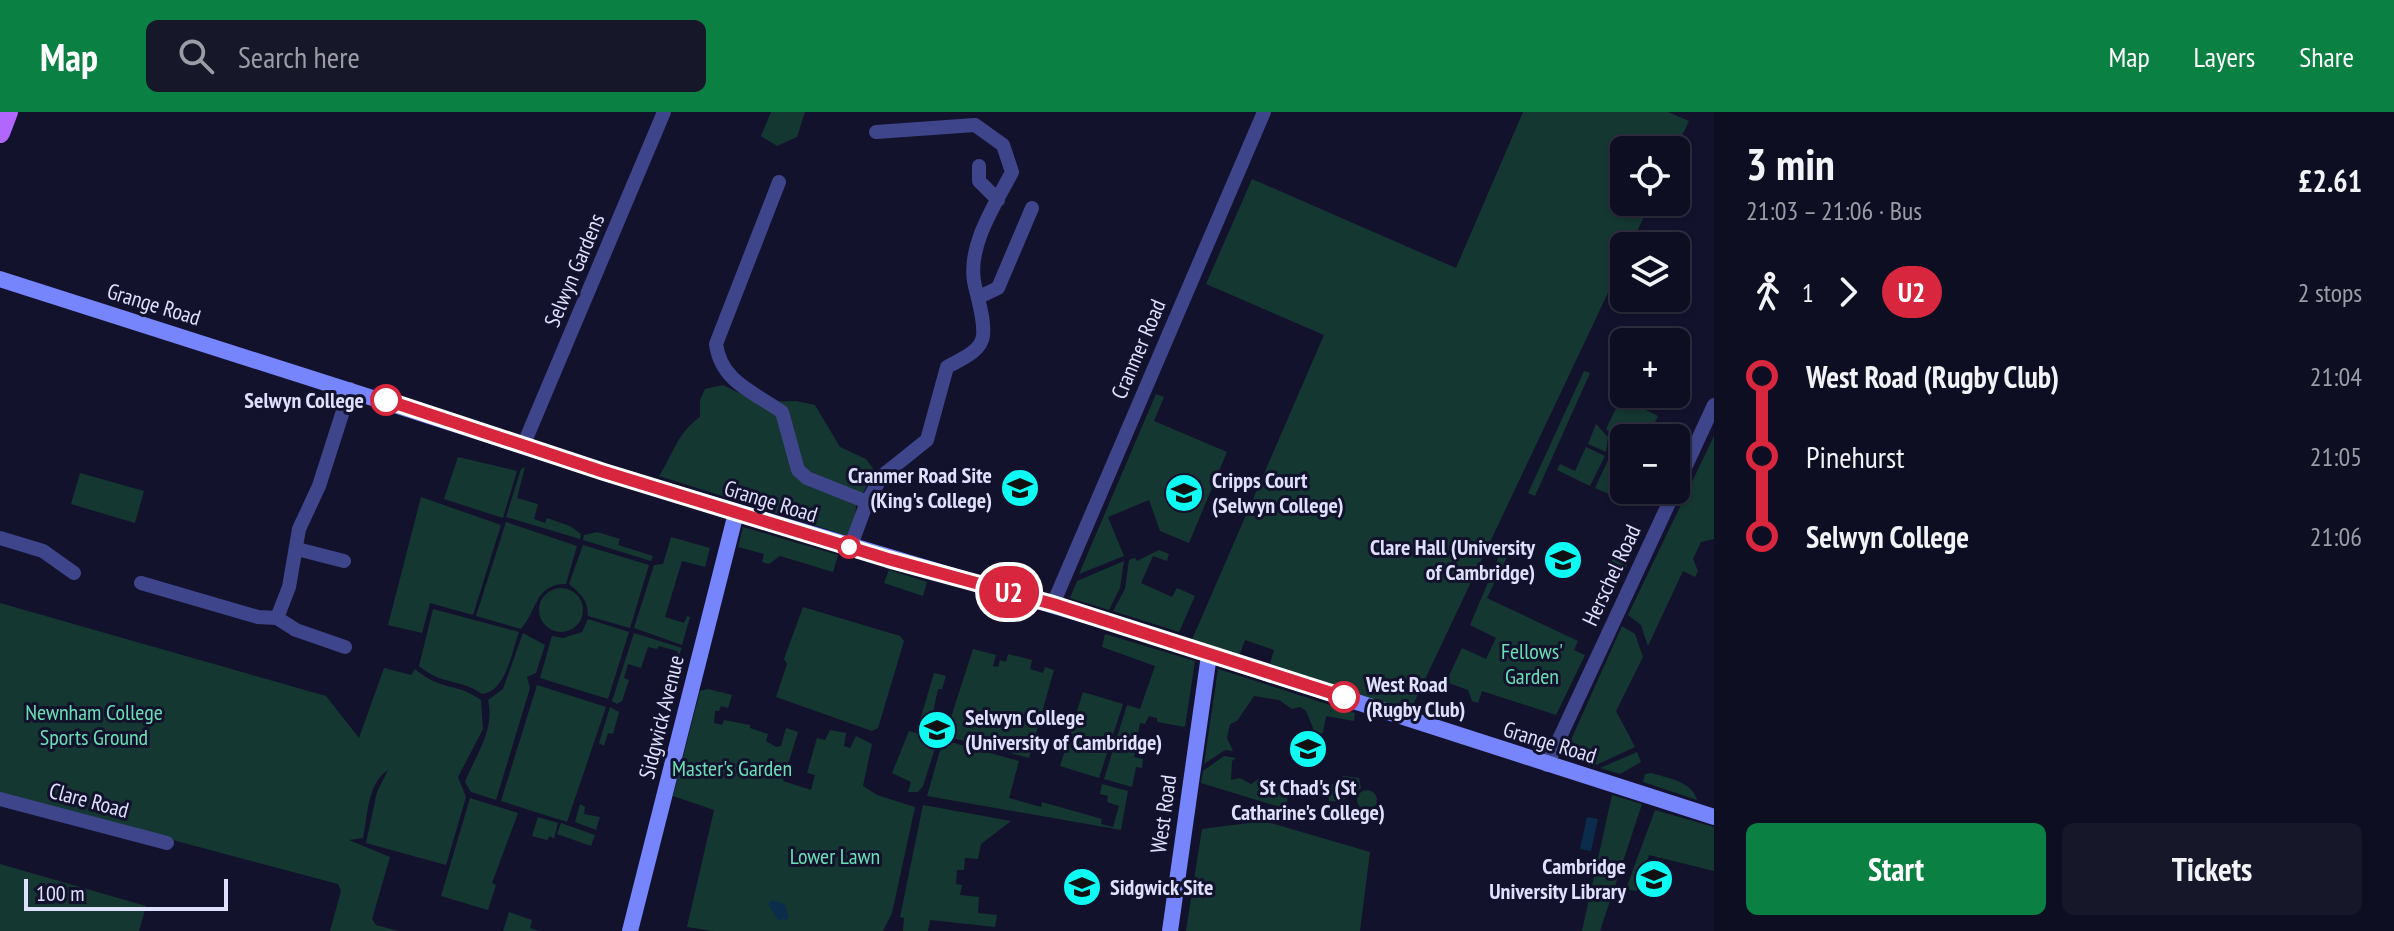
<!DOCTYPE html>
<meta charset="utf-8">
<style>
body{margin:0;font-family:"PT Sans Narrow",sans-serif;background:#17172a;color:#f1f3f6;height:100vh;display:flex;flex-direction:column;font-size:30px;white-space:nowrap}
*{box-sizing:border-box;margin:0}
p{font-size:26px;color:#9b9ca5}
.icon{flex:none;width:44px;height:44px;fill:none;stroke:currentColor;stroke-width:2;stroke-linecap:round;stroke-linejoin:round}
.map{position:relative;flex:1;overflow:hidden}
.sheet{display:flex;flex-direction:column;background:#0e0e22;width:680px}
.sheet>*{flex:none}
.badge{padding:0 16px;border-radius:26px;font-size:28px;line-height:52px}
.tools{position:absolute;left:1610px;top:24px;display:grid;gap:16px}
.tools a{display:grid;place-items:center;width:80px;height:80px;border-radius:12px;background:#0e0e22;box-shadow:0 2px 6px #0004,0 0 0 2px #2e2e40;font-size:40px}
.scale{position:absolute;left:24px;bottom:20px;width:204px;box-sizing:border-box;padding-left:8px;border:4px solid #dfdffe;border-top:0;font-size:22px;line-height:28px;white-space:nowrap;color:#dfdffe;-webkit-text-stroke:6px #13122d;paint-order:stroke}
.map>.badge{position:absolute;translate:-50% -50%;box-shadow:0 0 0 4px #fff}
.legs{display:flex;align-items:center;gap:12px;height:88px;padding:0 32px;font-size:26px}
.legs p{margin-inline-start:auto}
.headline{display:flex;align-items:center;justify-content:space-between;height:136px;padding:0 32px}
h1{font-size:44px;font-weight:700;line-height:60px}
.primary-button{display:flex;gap:16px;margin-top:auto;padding:16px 32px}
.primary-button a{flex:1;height:92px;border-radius:12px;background:#0b8043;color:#fff;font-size:32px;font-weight:700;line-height:92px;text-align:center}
.primary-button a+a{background:#17172a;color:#f1f3f6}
ul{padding:0 32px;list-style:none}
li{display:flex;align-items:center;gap:28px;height:80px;font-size:30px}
li i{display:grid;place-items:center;width:12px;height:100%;margin:0 10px;background:currentColor}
li i::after{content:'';width:20px;height:20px;margin:-10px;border:6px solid;border-radius:50%;background:#0e0e22}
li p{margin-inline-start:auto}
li:first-child i{background:linear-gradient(#0000 50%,currentColor 0)}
li:last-child i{background:linear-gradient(currentColor 50%,#0000 0)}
header{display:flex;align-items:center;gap:48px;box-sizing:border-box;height:112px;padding:0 40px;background:#0b8043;color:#fff}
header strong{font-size:38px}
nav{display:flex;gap:44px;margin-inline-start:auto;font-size:28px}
.search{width:560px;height:72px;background:#17172a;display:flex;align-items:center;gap:20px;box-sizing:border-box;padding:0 28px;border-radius:12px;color:#9b9ca5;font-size:30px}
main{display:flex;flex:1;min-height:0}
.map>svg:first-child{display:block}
.green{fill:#153731}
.water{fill:#0c2c4c}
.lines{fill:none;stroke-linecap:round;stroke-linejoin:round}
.street{stroke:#3e458b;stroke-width:14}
.secondary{stroke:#7785fd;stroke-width:16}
.primary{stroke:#b167fd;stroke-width:20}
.line-1-casing{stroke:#fff;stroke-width:18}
.line-1{stroke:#d7263d;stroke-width:12}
.stop-1-dot{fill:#fff;stroke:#d7263d;stroke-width:4}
.labels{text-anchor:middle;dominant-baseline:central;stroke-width:6;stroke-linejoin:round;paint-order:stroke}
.street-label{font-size:22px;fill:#dfdffe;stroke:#13122d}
.stop-label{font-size:22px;font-weight:bold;fill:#dfdffe;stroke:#13122d;text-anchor:end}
.poi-label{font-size:22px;font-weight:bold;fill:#dfdffe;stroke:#13122d;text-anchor:end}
.park-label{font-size:22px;fill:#69e0b3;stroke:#13122d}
</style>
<header>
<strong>Map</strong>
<div class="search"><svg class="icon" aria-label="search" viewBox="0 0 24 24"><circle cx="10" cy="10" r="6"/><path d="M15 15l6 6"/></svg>Search here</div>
<nav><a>Map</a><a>Layers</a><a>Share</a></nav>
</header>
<main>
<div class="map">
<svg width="1714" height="819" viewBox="0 0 1714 819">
<rect width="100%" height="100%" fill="#13122d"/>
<path class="green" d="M771,0H805L797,25L777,34L761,24Z
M1523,0H1668L1689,9L1675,38H1624V90H1651L1630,134H1624V147L1410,599L1269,555L1274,538L1245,528L1239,544L1191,530L1324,223L1206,172L1252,67L1456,156Z
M1584,259L1590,261L1535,384L1528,381Z
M723,273L758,290L796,289L815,293L840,335L866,347L875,359L856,394L855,411L848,424L659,364C674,341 677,321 700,305V288L705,277Z
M1156,282L1164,285L1154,309L1227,340L1189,431L1160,419L1149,388L1108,405L1124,444L1079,462Z
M1621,286L1658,304L1655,310L1642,312L1637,326H1624V334L1606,317Z
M1596,312L1608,325L1606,340L1588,332Z
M1714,324V427L1701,430L1693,447L1698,459L1695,465L1683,459L1648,534L1641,513L1628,503Z
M1586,335L1605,344L1590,374L1557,358L1560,352L1575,359Z
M1617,338H1624V378H1640L1634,393L1595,376L1609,346Z
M458,345L517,359L503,406L444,387Z
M525,355L517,386L538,392L534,407L545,411L547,406L570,414L581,422L580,427L506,405L521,357Z
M80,361L144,379L135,411L71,392Z
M421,385L501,413L473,503L430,491L422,521L388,513Z
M506,410L577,434L566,472C535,472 538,497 521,517L476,504Z
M743,415L838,443L833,460L780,444L769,452L762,450L764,442L738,435Z
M597,420L620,427L618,433L653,444L651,449L583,428L584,423Z
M671,425L710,436L705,455L682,449L665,505L684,511L687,504L690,505L682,533L634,516L654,453L663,452Z
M1505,430L1513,433L1487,486L1578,529L1574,538L1585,543L1556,603L1482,579L1478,591L1472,589L1468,578L1446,570L1462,536L1486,547L1496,526L1470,513Z
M583,433L649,453L630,516L588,504C588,488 581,482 569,472Z
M1159,438L1169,442L1167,449L1153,444L1141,471L1172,485L1177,476L1195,484L1179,520L1113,499L1125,477L1129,448L1135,446L1137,449Z
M1615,442L1629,449L1613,483L1607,481L1610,473L1602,469Z
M1124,449L1120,476L1109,498L1070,486L1077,469Z
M889,458L927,470L923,484L884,471Z
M539 498a22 22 0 1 1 44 0a22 22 0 1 1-44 0Z
M0,491L326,584L359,626L384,556L411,563L415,557C442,580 456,570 481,588L483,617L458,665L466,685L446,753L366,731L377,680L388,658C367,671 368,704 363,726L349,728L390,745L372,807L376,813L398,819H330L341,779L338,772L0,682Z
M803,495L900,524L904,529L878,616L872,619L776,585L787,552L784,547Z
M433,497L519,520C512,539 506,580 482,582C460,566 443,574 419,554Z
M588,507L629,520L608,587L540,566L552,524L563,526L582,520Z
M1622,514L1635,522L1643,545L1616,599L1635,635L1594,654L1569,640L1570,630Z
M523,521L545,533L536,561L527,565L530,576L496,688L471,680L465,670C476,642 495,619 488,588L503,577Z
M634,521L682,536L679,543L677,539L659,534L657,537L648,535L641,556L628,552L624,566L629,568L622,589L617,592L612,589Z
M1105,522L1195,549L1185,615L1157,610V606L1149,604L1145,612L1140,611L1134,645L1143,647L1142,656L1136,655L1132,675L1104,667L1127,593L1140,597L1155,554L1102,535Z
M973,537L996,543L993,554L998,555L1000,548L1006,550L1008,542L1032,548L1030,557L1043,561L1045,555L1054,558L1029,646L945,624Z
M1218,557L1355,601L1354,609L1326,604L1323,621L1316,623L1306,599L1300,595L1292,597L1279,588L1254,584L1237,609L1230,612L1227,626L1233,639L1225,638L1204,652Z
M934,561L946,564L942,577H938L932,605L944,609L940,622L918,615Z
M537,573L606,595L567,710L501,689Z
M708,577L732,583L728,596L721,594L719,599H715L714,611L722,613L724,608L750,613V616L768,622L766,629L776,635L781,634L786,616L798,620L783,669L811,678L815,663L807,661L817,626L825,628L830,618L846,621L844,634L850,636L856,624L872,632L863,674L877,683L915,695L892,801L883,819H713L687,815L714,698L673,684L700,579Z
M1083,580L1123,592L1099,666L1060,654Z
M610,595L619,600L613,622L608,621L604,634L599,631Z
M909,619L938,627L923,674L918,680H908L911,670L892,661Z
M943,628L1019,649L1009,686L1041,695L1042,690L1102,707L1101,712L1113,715L1119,694L1107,690L1108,684L1100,682L1102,672L1128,679L1121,718L927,684Z
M1637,640L1641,650L1620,662L1600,656Z
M1224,644L1236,646L1232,649L1231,668L1240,666L1251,672L1260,666L1262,677L1274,675L1282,681L1289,675L1286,697L1201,671L1203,659Z
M1651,661C1667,666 1692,669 1697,688L1643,670L1645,662Z
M1343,664L1359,666L1361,676L1340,690L1329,689L1328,671L1341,673Z
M1357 688a10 10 0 1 1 20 0a10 10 0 1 1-20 0Z
M1612,683L1642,692L1600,819H1582Z
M470,686L518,701L492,771L496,773L488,798L441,784Z
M580,692L585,695L584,702L600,705L596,718L575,710Z
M923,693L1011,709L981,732L978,747L965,746L964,758H957L956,772L962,773L960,783L979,785L978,801L997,803L995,815L930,808L928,819H903L904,806L900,805Z
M1655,698L1714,715V759L1649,743L1637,779L1629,778L1627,774Z
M538,705L558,711L554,727L550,724L547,728L532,724Z
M1264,709L1370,740L1360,819H1186L1202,717Z
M561,711L595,723L591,734L557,722Z
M0,752L146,794L139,819H0Z
M509,800L532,808L530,816L539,819H503Z"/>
<path class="water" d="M1587,705L1598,707L1591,739L1580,737Z
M772,788L785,792L789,807L778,808L768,792Z"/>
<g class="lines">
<path class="street" d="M979,54V69L998,88
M779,70L716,232C721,270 754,280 782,300L798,358L807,366L867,390
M979,185L998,176L1032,96
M523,334L664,0
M1676,375L1714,293
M0,426L43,439L74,461
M850,436L867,390L882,364L927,328L947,255C959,248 981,240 983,224C985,206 977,186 974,169C968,132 996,91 1012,60L1003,33L975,13L876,20
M297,437L344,449
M141,471L258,505L277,506L289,475L299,417L319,374L350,277
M1053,492L1264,0
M277,506L296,518L345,535
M1547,653L1675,378
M0,687L167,731"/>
<path class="secondary" d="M0,167L604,360L1105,509L1714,705
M630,819L736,401
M1170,819L1209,543"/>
<path class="primary" d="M0,21L8,0"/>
</g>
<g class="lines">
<g class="line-1-casing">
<path id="line-1" d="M386,288L604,360L888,447L1053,492L1344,585"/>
</g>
<use href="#line-1" class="line-1"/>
</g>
<defs>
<g id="university-disc" transform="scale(2)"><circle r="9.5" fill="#0efbf4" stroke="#13122d"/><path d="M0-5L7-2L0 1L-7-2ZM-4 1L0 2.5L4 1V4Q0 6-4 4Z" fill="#111"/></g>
</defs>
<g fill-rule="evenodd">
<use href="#university-disc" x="1020" y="376"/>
<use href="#university-disc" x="1184" y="381"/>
<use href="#university-disc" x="1563" y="448"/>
<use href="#university-disc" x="937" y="618"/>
<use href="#university-disc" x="1308" y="637"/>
<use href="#university-disc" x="1654" y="767"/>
<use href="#university-disc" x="1082" y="775"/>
</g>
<g class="stop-1-dot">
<circle cx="386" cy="288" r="14"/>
<circle cx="849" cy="435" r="10"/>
<circle cx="1344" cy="585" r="14"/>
</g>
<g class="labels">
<g class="street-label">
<text transform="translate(574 158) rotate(-67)">Selwyn Gardens</text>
<text transform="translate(154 192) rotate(17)">Grange Road</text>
<text transform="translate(1138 237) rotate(-67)">Cranmer Road</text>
<text transform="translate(771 389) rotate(17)">Grange Road</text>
<text transform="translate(1611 463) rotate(-65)">Herschel Road</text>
<text transform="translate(661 605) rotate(-76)">Sidgwick Avenue</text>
<text transform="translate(1550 630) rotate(17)">Grange Road</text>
<text transform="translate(89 688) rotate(15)">Clare Road</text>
<text transform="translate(1163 702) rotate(-82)">West Road</text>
</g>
<g class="stop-label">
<text x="364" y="288">Selwyn College</text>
<text x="1366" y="572" text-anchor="start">West Road<tspan x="1366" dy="25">(Rugby Club)</tspan></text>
</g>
<g class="poi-label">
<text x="992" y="363">Cranmer Road Site<tspan x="992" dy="25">(King's College)</tspan></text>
<text x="1212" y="368" text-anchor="start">Cripps Court<tspan x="1212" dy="25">(Selwyn College)</tspan></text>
<text x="1535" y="435">Clare Hall (University<tspan x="1535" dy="25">of Cambridge)</tspan></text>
<text x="965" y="605" text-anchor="start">Selwyn College<tspan x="965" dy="25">(University of Cambridge)</tspan></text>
<text x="1308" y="675" text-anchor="middle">St Chad's (St<tspan x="1308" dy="25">Catharine's College)</tspan></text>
<text x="1626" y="754">Cambridge<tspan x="1626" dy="25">University Library</tspan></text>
<text x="1110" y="775" text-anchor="start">Sidgwick Site</text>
</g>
<g class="park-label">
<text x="1532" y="539">Fellows'<tspan x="1532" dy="25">Garden</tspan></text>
<text x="94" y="600">Newnham College<tspan x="94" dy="25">Sports Ground</tspan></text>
<text x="732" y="656">Master's Garden</text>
<text x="835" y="744">Lower Lawn</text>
</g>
</g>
</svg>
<div class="tools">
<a><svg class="icon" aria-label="locate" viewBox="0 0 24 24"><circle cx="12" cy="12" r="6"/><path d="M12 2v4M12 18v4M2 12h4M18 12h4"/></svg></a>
<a><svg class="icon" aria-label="layers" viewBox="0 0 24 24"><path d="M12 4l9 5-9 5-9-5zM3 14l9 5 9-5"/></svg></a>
<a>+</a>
<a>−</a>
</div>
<div class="scale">100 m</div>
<b class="badge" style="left:1009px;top:480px;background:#d7263d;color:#fff">U2</b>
</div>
<section class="sheet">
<div class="headline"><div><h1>3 min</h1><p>21:03 – 21:06 · Bus</p></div><b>£2.61</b></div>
<div class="legs"><svg class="icon" aria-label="walk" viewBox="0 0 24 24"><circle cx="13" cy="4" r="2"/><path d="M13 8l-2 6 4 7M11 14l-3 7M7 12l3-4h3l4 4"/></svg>1<svg class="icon" aria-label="forward" viewBox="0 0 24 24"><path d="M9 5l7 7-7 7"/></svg><b class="badge" style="background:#d7263d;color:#fff">U2</b><p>2 stops</p></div>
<ul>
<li><i style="color:#d7263d"></i><b>West Road (Rugby Club)</b><p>21:04</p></li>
<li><i style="color:#d7263d"></i><span>Pinehurst</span><p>21:05</p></li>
<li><i style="color:#d7263d"></i><b>Selwyn College</b><p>21:06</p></li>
</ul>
<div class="primary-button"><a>Start</a><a>Tickets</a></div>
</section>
</main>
